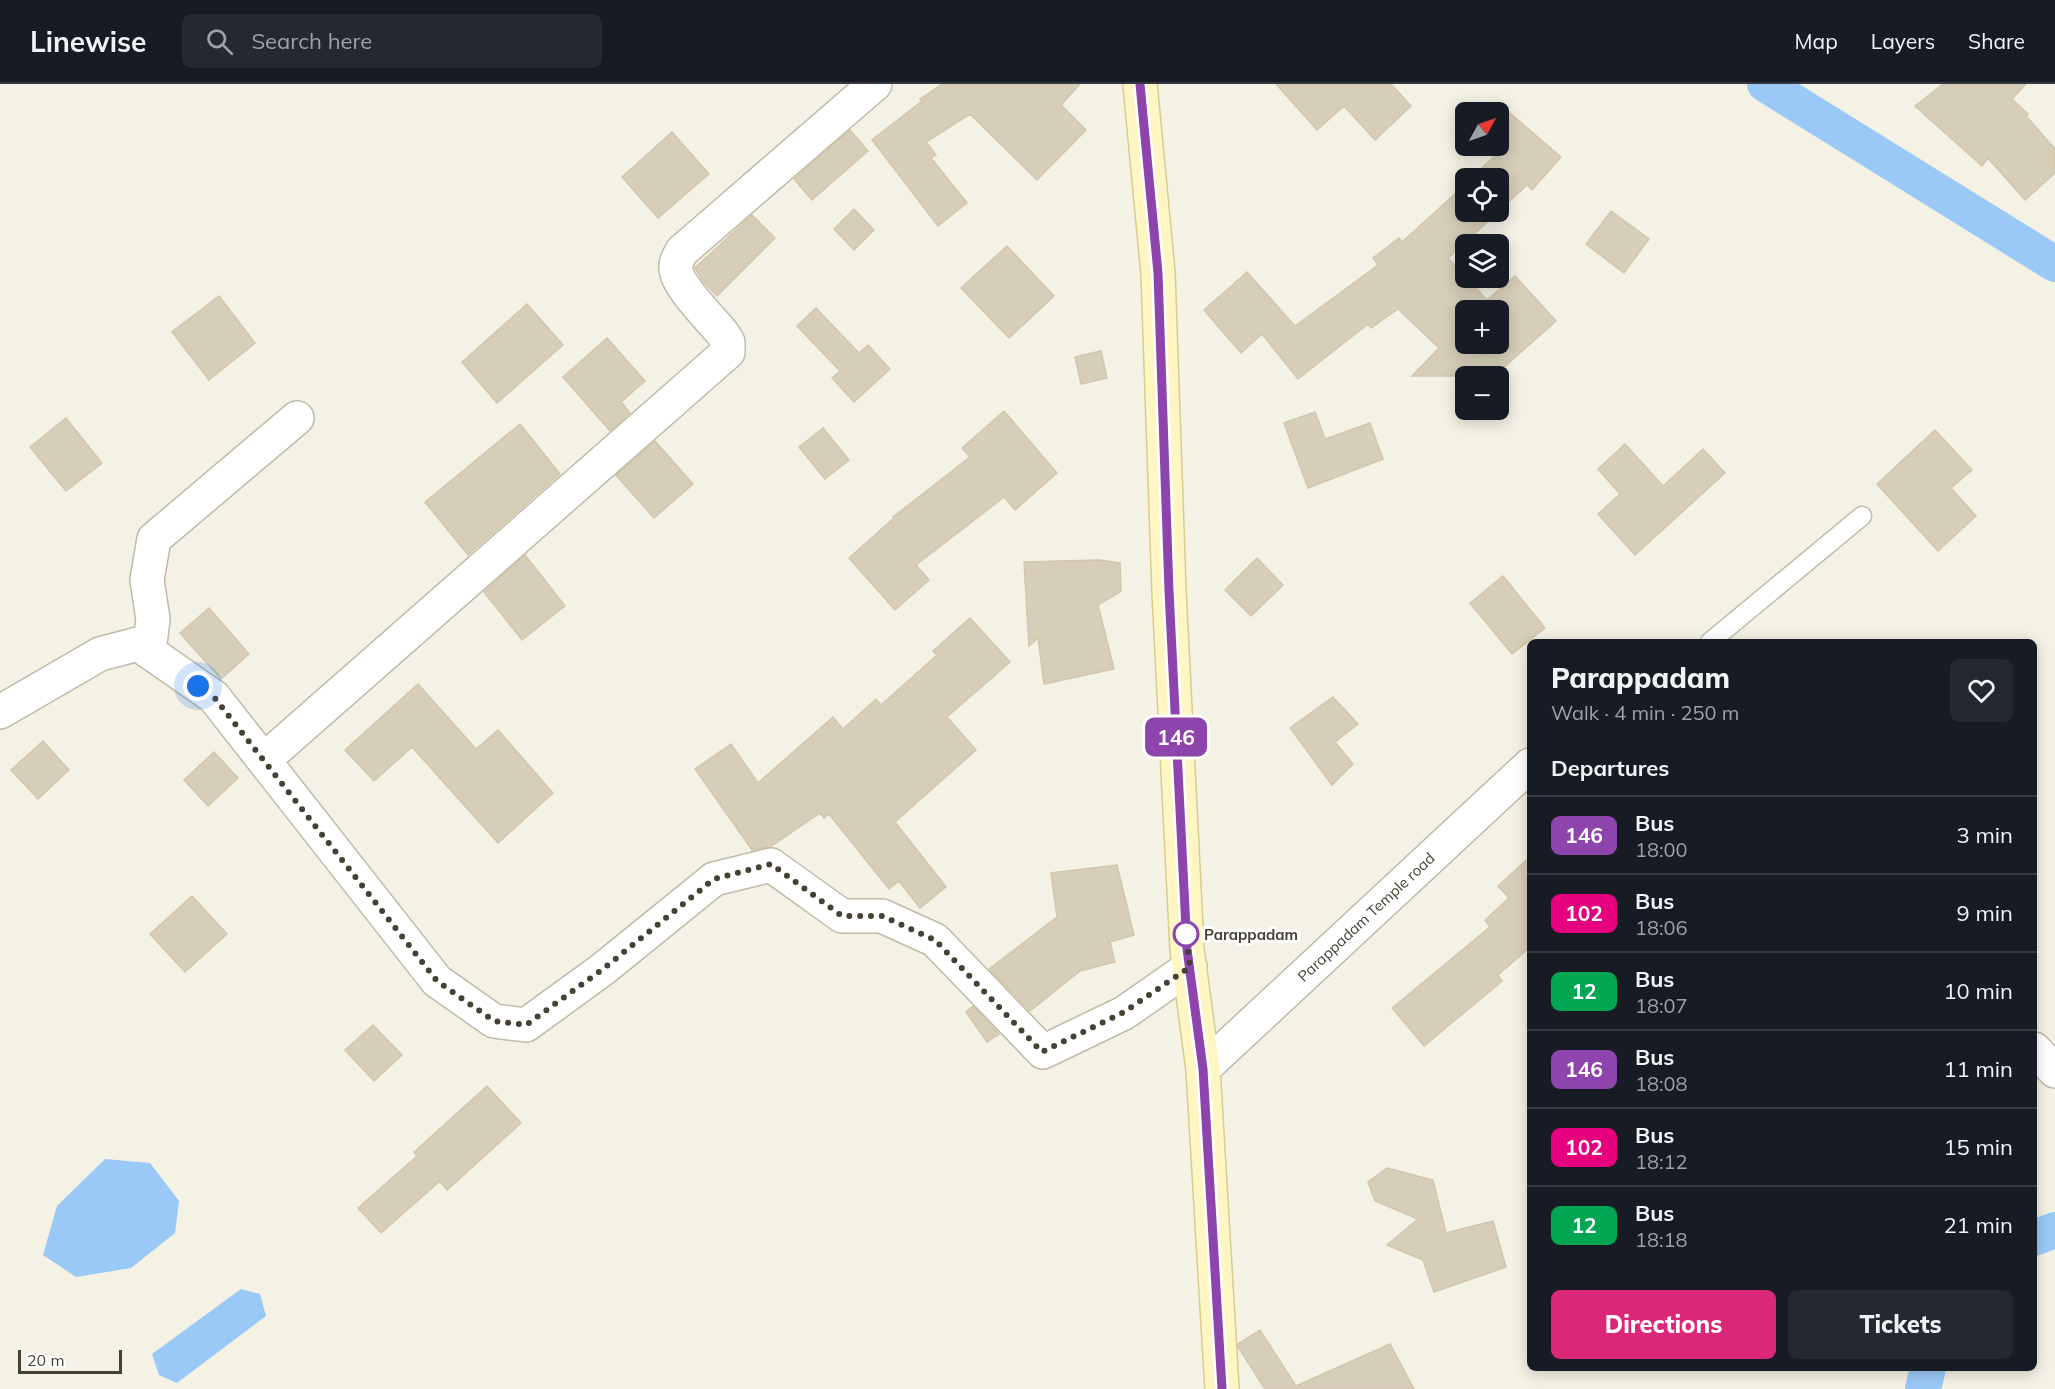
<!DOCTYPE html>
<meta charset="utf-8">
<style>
body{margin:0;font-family:Mulish,sans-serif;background:#242831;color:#f1f3f6;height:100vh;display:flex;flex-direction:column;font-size:22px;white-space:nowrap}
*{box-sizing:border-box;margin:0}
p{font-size:20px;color:#9ea1a6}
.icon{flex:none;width:33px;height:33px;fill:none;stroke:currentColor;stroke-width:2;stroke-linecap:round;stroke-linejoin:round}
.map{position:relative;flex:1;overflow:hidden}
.details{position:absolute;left:1527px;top:555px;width:510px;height:732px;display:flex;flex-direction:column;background:#171b24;border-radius:9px;box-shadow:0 3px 15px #0003}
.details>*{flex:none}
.badge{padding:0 12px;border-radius:9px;font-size:21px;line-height:39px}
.needle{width:39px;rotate:50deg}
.tools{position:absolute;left:1455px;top:18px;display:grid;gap:12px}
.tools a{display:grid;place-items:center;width:54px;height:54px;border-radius:9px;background:#171b24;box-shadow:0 3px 15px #0003;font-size:30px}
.scale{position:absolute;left:18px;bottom:15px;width:104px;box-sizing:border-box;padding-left:6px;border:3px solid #474134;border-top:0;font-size:16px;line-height:21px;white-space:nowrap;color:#474134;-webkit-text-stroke:4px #fff;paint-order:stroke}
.you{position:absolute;width:30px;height:30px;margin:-15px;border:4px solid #fff;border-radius:50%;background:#1a73e8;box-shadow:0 0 0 9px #1a73e833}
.map>.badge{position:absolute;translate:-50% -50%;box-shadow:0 0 0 3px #fff}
h2{padding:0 24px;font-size:22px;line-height:54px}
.round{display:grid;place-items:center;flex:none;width:63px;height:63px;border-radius:9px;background:#242831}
.overview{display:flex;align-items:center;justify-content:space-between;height:102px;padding:0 24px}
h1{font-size:28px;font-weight:800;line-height:45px}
.primary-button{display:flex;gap:12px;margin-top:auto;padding:12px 24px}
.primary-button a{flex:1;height:69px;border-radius:9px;background:#db2777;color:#fff;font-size:24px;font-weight:800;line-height:69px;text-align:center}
.primary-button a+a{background:#242831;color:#f1f3f6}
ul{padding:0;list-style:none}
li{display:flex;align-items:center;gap:18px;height:78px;padding:0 24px;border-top:2px solid #363941}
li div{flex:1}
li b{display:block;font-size:22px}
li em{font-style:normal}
li .badge{min-width:66px;font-weight:700;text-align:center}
header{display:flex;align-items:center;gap:36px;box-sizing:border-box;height:84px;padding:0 30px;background:#171b24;border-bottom:2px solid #363941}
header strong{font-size:28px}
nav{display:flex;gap:33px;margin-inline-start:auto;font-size:21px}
.search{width:420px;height:54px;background:#242831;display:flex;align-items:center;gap:15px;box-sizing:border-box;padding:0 21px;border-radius:9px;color:#9ea1a6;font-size:22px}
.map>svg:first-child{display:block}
.water{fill:#9bc9f7}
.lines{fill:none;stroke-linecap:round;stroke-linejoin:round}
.canal{stroke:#9bc9f7;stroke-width:36}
.building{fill:#d7ceb9;stroke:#d2c7ac;stroke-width:1.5;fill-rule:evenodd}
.service-casing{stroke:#c0baa7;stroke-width:21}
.minor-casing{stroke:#c0baa7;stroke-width:36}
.secondary-casing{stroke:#d8cc90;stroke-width:36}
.service{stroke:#fff;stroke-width:18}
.minor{stroke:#fff;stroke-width:33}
.secondary{stroke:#fff6c4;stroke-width:33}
.line-casing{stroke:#fff;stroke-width:14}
.line{stroke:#8e44ad;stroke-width:9}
.walk{stroke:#474134;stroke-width:6;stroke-dasharray:0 10.8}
.stop-dot{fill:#fff;stroke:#8e44ad;stroke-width:3}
.labels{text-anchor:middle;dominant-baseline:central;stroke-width:6;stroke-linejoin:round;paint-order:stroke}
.street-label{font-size:15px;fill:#474134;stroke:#fff}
.stop-label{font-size:15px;font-weight:bold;fill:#474134;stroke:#fff;text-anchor:start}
</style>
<header>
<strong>Linewise</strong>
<div class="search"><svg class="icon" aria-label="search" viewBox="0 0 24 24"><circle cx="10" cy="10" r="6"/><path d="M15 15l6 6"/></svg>Search here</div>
<nav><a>Map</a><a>Layers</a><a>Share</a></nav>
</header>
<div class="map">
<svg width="2055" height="1305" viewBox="0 0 2055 1305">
<rect width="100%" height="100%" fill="#f4f1e5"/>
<path class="water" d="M105,1075L150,1079L179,1117L175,1149L131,1184L76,1193L43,1171L57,1122Z
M241,1205L260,1210L266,1232L177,1299L159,1291L152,1270Z"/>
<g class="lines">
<path class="canal" d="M1765,0L2055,180
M2034,1154L2055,1146
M1923,1305L1928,1284"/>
</g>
<path class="building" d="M942,0H1080L1061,21L1086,46L1037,96L970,30L926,58L936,71L931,74L967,119L938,142L872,56L922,17L920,15Z
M1276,0H1391L1411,22L1375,56L1344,22L1317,46Z
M1943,0H2026L2012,15L2028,30L2026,32L2055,65V89L2025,116L1988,74L1982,82L1915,22Z
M1498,19L1561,73L1532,106L1527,101L1498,127V94H1471L1498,69Z
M850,46L868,67L812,116L794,95Z
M672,48L709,90L658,134L622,93Z
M1466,100V128H1498L1448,174L1487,216L1515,192L1556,237L1494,292H1412L1439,264L1398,225L1371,244L1368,240L1298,295L1262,250L1241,269L1204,226L1247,188L1295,242L1378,181L1373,174L1399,154L1402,158ZM1466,226H1498V260H1466Z
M854,125L874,146L854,166L834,145Z
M1611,127L1649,155L1624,189L1586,160Z
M752,131L775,154L717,212L702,196L695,184Z
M1007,162L1054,212L1009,254L961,204Z
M219,212L255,259L209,296L172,248Z
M527,220L563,261L497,319L462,278Z
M816,224L859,269L868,261L890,285L854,318L832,294L840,287L797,242Z
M607,254L645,297L621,318L630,329L610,347L563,293Z
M1101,267L1107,294L1081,300L1075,273Z
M1004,327L1057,389L1015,426L1004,413L916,481L929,496L895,526L849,474L894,434L893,433L970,373L962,364Z
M1315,328L1325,355L1370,339L1383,375L1308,404L1284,339Z
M66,334L102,379L66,407L30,363Z
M520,340L560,390L468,471L425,418Z
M823,344L849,376L825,395L799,363Z
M1935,346L1972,386L1951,404L1976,432L1938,467L1877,400Z
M655,357L693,400L654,434L616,391Z
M1625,360L1663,402L1703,365L1725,389L1635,471L1598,430L1620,410L1598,385Z
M525,471L565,522L522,556L484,508Z
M1257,474L1283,501L1251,532L1225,506Z
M1099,476L1120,479L1121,507L1098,521L1114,585L1044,600L1038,554L1029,562L1024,478Z
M1503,492L1545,544L1512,570L1470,519Z
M209,524L249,570L221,595L180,549Z
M970,534L1010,578L947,633L976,666L895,738L946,803L920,824L899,797L889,805L829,730L824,734L820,729L770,763L752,766L695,685L731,660L758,699L833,633L843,645L876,615L881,621L937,571L933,567Z
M418,600L476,665L498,646L553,709L498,759L412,663L374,697L345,666Z
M1333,613L1358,640L1335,658L1353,680L1332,701L1290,644Z
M43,657L69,686L38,715L11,686Z
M214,668L238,694L208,722L184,696Z
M1530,773V863L1498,891L1502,897L1424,962L1392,924L1490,843L1485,836L1509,814L1498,802Z
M1117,781L1134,851L1110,858L1115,878L1080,887L1030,927L989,885L1057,833L1051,789Z
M192,812L227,850L185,888L150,850Z
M973,922L999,950L987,958L966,928Z
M373,941L402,971L374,997L345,966Z
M487,1002L521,1039L447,1106L440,1097L381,1149L358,1124L417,1072L414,1068Z
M1387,1084L1433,1096L1446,1149L1493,1137L1506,1183L1434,1208L1423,1176L1387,1161L1418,1135L1375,1117L1368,1098Z
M1260,1246L1296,1302L1390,1260L1414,1305H1265L1238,1263V1260Z"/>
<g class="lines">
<g class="service-casing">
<path id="service" d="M1710,558L1862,432"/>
</g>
<g class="minor-casing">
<path id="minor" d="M149,568L153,535L147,496L154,455L297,334
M0,628L100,570L138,560L214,613L437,897L494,937L526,941L603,885L714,795L771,781L842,832H882L935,856L1043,968L1124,929L1190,883
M264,676L728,268V258L723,250C711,235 677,202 676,185C675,178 679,173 682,167L875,0
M2034,965L2055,987
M1203,985L1530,681"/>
</g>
<g class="secondary-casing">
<path id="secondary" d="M1140,0L1158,189L1169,507L1187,865L1203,985L1222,1305"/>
</g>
<use href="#service" class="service"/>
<use href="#minor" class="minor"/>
<use href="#secondary" class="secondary"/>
</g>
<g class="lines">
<g class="line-casing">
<path id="line" d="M1140,0L1158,189L1169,507L1187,865L1203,985L1222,1305"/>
</g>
<use href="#line" class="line"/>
<path class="walk" d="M198,602L214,613L437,897L494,937L526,941L603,885L714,795L771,780L842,832H882L935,856L1042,968L1124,928L1190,883L1186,850"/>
</g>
<circle class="stop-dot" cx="1186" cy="850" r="12"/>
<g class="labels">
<g class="street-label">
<text transform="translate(1366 833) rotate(-43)">Parappadam Temple road</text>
</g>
<g class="stop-label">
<text x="1204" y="850">Parappadam</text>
</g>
</g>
</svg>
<div class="tools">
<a><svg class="needle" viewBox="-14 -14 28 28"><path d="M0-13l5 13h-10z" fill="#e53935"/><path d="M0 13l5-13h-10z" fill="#9ea1a6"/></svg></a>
<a><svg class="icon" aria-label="locate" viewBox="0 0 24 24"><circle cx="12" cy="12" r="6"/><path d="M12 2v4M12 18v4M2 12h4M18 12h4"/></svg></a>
<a><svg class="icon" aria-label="layers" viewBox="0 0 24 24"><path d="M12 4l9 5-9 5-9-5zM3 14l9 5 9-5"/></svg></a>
<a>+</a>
<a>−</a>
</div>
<div class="scale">20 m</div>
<div class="you" style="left:198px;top:602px"></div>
<b class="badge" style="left:1176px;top:653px;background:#8e44ad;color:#fff">146</b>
<section class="details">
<div class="overview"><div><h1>Parappadam</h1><p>Walk · 4 min · 250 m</p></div><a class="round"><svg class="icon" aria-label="heart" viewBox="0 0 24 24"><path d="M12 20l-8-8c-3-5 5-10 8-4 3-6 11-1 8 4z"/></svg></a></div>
<h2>Departures</h2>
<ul>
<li><span class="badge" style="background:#8e44ad;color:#fff">146</span><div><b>Bus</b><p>18:00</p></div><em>3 min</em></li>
<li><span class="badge" style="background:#e6007e;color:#fff">102</span><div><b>Bus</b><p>18:06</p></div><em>9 min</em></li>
<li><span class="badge" style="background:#00a651;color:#fff">12</span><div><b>Bus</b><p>18:07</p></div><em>10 min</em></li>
<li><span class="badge" style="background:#8e44ad;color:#fff">146</span><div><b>Bus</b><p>18:08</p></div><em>11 min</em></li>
<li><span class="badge" style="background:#e6007e;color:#fff">102</span><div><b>Bus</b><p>18:12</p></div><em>15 min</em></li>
<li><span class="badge" style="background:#00a651;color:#fff">12</span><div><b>Bus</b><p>18:18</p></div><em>21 min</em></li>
</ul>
<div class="primary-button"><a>Directions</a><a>Tickets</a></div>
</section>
</div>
